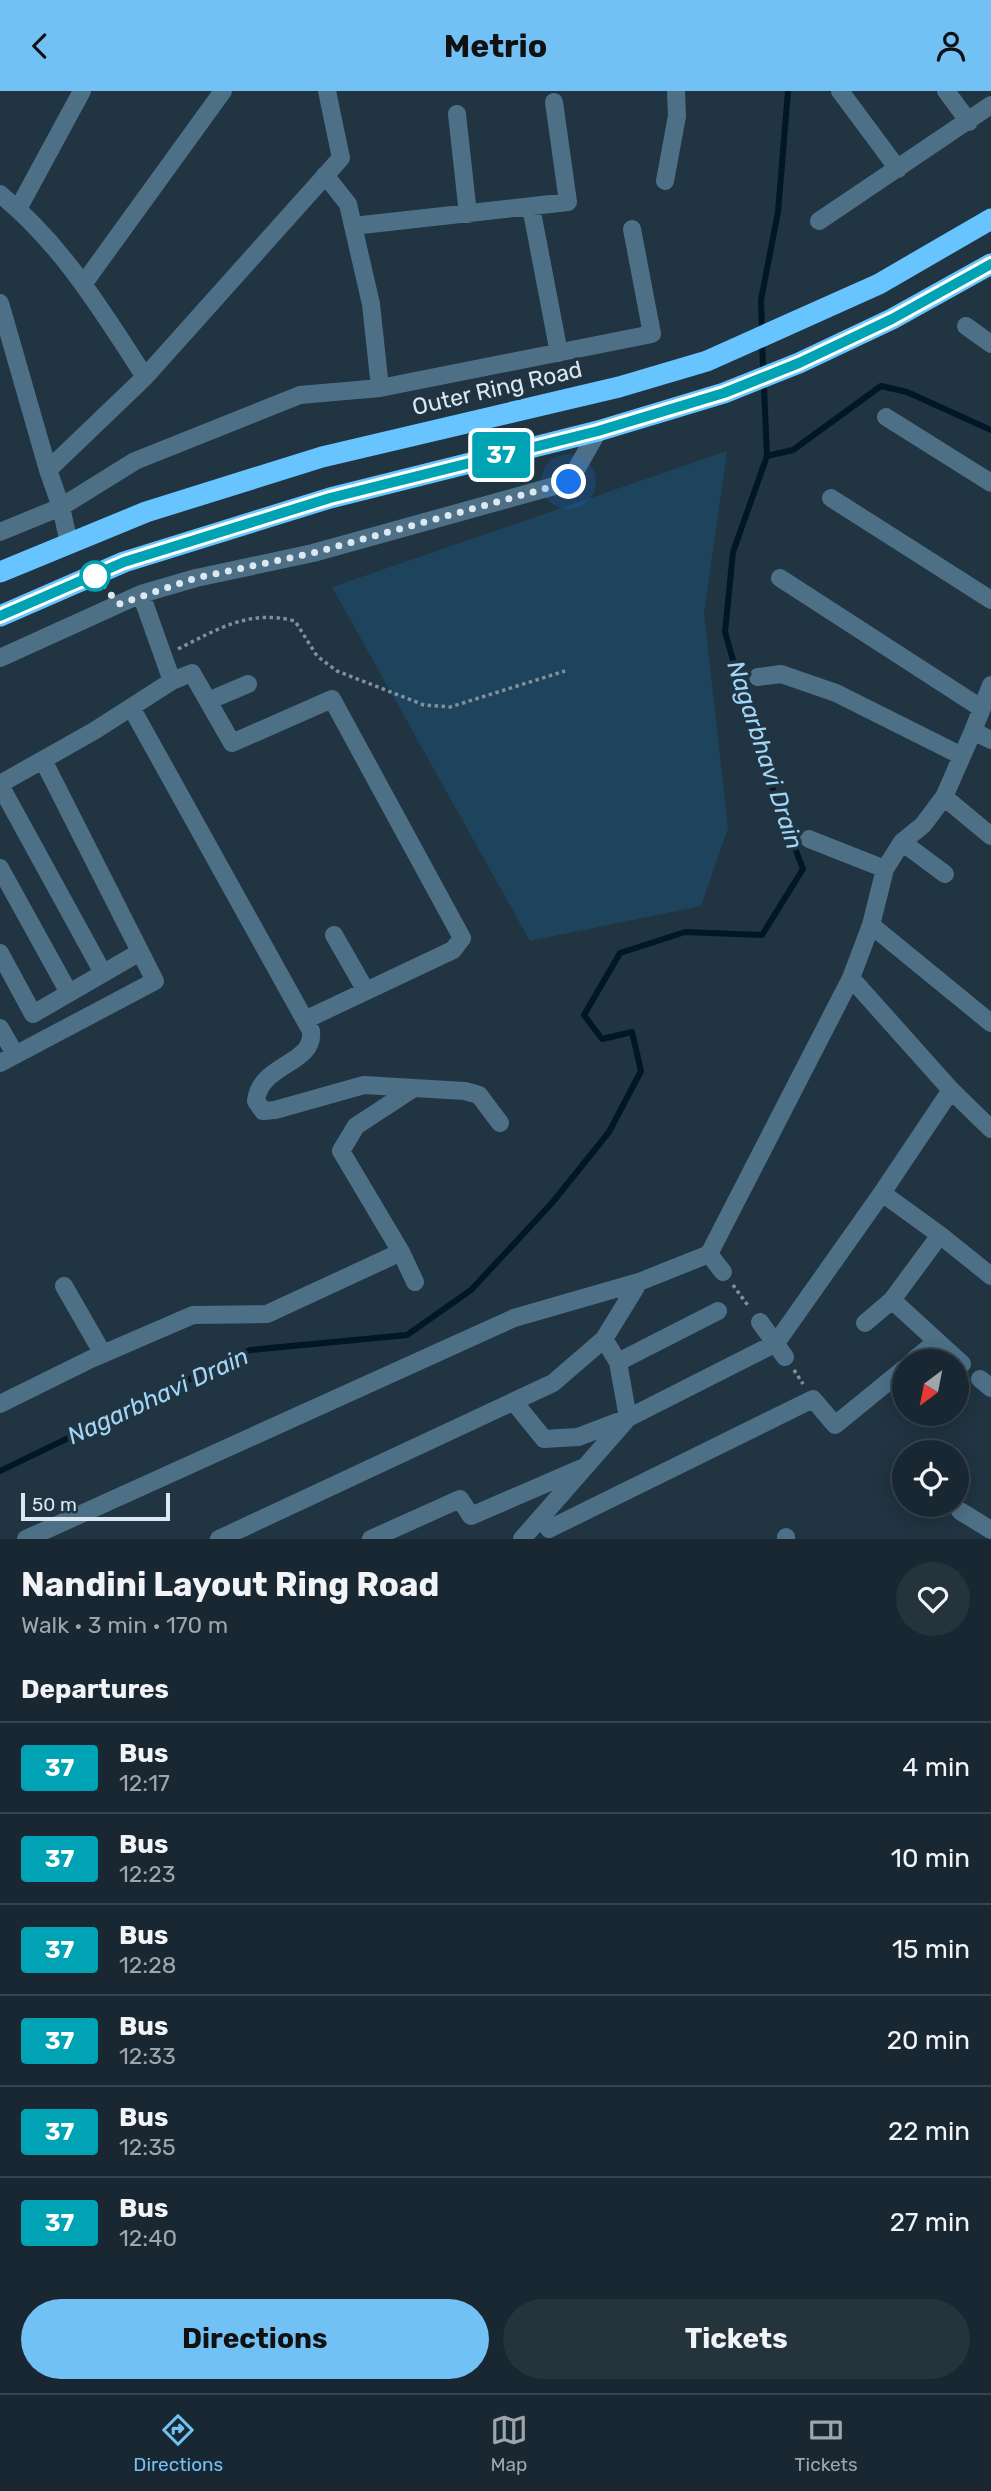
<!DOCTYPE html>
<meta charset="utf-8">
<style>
body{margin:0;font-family:Rubik,sans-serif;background:#25333d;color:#f1f3f6;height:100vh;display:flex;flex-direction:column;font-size:26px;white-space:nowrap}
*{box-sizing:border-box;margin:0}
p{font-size:23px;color:#9fa5ab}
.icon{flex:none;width:38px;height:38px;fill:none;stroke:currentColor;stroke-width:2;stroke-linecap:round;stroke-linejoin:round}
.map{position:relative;height:1448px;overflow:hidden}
.details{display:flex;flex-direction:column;background:#182731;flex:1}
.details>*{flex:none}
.badge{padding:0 14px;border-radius:5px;font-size:24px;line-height:46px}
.needle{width:46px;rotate:212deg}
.fabs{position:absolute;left:892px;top:1258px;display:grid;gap:14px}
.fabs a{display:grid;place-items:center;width:77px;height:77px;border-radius:50%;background:#182731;box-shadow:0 4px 18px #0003,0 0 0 2px #36444d;font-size:35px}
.scale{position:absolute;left:21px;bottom:18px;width:149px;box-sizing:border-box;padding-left:7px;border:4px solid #dce8f1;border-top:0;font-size:19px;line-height:24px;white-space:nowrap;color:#dce8f1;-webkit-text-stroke:5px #203441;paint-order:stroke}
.you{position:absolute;width:35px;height:35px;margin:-18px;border:5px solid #fff;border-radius:50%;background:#1a73e8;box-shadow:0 0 0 10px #1a73e833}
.map>.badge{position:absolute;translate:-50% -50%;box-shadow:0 0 0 4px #fff}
h2{padding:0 21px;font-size:26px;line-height:63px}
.round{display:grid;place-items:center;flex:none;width:74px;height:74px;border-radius:37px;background:#25333d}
.summary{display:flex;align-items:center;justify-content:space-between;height:119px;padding:0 21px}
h1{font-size:33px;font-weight:700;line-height:52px}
.action{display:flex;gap:14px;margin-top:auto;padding:14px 21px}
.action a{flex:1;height:80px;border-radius:42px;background:#71c1f5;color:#111;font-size:28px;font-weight:700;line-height:80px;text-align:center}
.action a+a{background:#25333d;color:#f1f3f6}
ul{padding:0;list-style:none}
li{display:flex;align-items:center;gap:21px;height:91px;padding:0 21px;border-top:2px solid #36444d}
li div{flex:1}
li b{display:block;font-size:26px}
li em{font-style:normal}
li .badge{min-width:77px;font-weight:700;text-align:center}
header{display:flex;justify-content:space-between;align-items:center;height:91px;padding:0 21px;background:#71c1f5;color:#111;font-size:32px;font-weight:700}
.dock{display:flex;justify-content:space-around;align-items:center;height:98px;border-top:2px solid #36444d;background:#182731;font-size:19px;color:#9fa5ab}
.dock a{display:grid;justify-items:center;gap:4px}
.dock .active{color:#71c1f5}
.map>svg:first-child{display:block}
.green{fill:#1d445c}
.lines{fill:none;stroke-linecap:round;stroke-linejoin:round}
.stream{stroke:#001728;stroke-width:6}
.path{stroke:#81909b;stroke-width:3.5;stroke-dasharray:3.5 3.5;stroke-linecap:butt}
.minor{stroke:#4d7087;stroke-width:18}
.highway{stroke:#67c4fe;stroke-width:21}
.line-casing{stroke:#fff;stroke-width:16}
.line{stroke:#00a3b4;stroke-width:10}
.walk{stroke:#dce8f1;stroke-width:7;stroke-dasharray:0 12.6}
.stop-dot{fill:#fff;stroke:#00a3b4;stroke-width:3.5}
.labels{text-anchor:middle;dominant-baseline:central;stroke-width:7;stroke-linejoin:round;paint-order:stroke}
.street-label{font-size:23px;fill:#dce8f1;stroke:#203441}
.water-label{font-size:24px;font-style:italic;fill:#a2d6f9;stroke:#203441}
</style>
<header><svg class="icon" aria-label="back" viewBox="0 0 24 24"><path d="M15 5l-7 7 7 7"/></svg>Metrio<svg class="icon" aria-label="person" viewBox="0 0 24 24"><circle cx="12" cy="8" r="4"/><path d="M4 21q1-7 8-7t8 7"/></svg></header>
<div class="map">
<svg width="991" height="1448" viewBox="0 0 991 1448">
<rect width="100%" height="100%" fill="#203441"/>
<path class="green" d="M727,360L704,522L728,737L701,815L530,850L332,496Z"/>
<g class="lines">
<path class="stream" d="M762,240L761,209L778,121L788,0
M767,365L793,359L881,295L907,301L991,339
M0,1380L250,1259L407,1244L471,1199L552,1112L609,1041L641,980L632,941L602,948L584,924L620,862L685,841L762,844L803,778L761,667L725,541L733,461L767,365L762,251"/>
<path class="path" d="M178,558C218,538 249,518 295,530L317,565L337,580L424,614L450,616L565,580
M733,1194L749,1216
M794,1279L803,1293"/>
<path class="minor" d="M840,0L898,78
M946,0L969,31
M457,23L468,123
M325,84L348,113L371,213L380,297
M665,90L677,25L676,0
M0,103C61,152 103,221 145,286
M531,116L559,262
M18,118L82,0
M819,130L991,14
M353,135L568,111L554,11
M84,192L223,0
M0,212L48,379
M966,235L991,253
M886,326L991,392
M831,407L991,509
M0,441L61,416L135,370L300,304L380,297L652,243L632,138
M69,452L61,416L48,379L145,286L341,67L327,0
M780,487L981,617
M0,567L141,503L196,487L313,462L569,391L598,340
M758,586L781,583L836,602L962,665
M172,590L192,582L232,652L332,608L462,847L453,859L305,929
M991,594L973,640L991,649
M208,610L248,593
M131,616L311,940C315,974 260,972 256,1010L263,1020L275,1019L364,994L414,997
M0,693L94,640L172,590L141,503
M0,694L103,882
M944,706L991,745
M809,748L885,778
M902,751L945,783
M0,777L69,902
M871,834L991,932
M334,844L366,900
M0,862L33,923L140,861
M851,887L951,999L991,1038
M0,937L15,963
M0,972L155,890L43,669
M951,999L882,1102L940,1144L892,1209L962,1273
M940,1144L991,1185
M401,1161L415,1191
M709,1163L723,1181
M64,1195L103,1263
M760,1231L785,1266
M865,1232L892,1209
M913,1270L937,1250
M618,1271L718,1220
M980,1288L991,1297
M514,1311L544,1348L578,1346L628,1327L776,1252L882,1102
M0,1313L91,1268L193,1224L267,1223L401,1161L341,1060L356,1035L414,997L465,1000L479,1004L500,1032
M960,1420L991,1439
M549,1438L813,1308L835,1334L905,1277
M786,1446V1448
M26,1448L514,1227L639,1191
M219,1448L553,1292L604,1248L639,1191L709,1163L851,887L871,834L885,778L902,751L923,734L944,706L973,640
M371,1448L460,1408L471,1425L582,1377
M522,1448L628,1327L618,1271L604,1248"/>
<path class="highway" d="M0,481L146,421L322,366L619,296L707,270L879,193L991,128
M0,525L124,471L330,407L598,340L724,302L799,272L892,228L991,173"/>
</g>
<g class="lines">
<g class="line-casing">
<path id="line" d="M0,525L124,471L330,407L598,340L724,302L799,272L892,228L991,173"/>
</g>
<use href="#line" class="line"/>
<path class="walk" d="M95,485L119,513L196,487L313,462L569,391"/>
</g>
<circle class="stop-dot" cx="95" cy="485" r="14"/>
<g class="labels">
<g class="street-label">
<text transform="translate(497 297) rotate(-13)">Outer Ring Road</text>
</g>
<g class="water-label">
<text transform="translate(765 664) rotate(72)">Nagarbhavi Drain</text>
<text transform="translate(158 1305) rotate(-25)">Nagarbhavi Drain</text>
</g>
</g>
</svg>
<div class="fabs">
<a><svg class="needle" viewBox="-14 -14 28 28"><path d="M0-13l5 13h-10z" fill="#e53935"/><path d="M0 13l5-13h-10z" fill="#9fa5ab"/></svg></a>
<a><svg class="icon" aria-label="locate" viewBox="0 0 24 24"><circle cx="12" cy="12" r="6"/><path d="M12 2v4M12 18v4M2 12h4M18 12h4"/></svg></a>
</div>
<div class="scale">50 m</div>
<div class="you" style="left:569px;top:391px"></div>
<b class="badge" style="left:501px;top:364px;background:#00a3b4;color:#fff">37</b>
</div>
<section class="details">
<div class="summary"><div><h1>Nandini Layout Ring Road</h1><p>Walk · 3 min · 170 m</p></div><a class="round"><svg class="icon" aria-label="heart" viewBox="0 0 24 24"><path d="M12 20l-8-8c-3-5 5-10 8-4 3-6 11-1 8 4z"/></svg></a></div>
<h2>Departures</h2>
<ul>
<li><span class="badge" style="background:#00a3b4;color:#fff">37</span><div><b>Bus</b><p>12:17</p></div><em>4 min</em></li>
<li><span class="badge" style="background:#00a3b4;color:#fff">37</span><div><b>Bus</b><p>12:23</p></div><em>10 min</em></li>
<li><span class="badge" style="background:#00a3b4;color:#fff">37</span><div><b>Bus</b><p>12:28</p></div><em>15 min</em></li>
<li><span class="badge" style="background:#00a3b4;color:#fff">37</span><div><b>Bus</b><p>12:33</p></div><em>20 min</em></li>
<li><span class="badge" style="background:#00a3b4;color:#fff">37</span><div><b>Bus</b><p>12:35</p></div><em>22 min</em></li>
<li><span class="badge" style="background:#00a3b4;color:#fff">37</span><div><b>Bus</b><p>12:40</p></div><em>27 min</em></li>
</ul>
<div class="action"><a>Directions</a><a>Tickets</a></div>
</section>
<nav class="dock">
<a class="active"><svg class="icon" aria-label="directions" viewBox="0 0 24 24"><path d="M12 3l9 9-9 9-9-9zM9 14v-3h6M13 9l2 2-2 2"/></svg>Directions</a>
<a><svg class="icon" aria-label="map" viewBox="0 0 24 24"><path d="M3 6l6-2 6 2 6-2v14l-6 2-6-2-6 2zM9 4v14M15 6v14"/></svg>Map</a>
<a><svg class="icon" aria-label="tickets" viewBox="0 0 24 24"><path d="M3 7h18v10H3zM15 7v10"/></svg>Tickets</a>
</nav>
